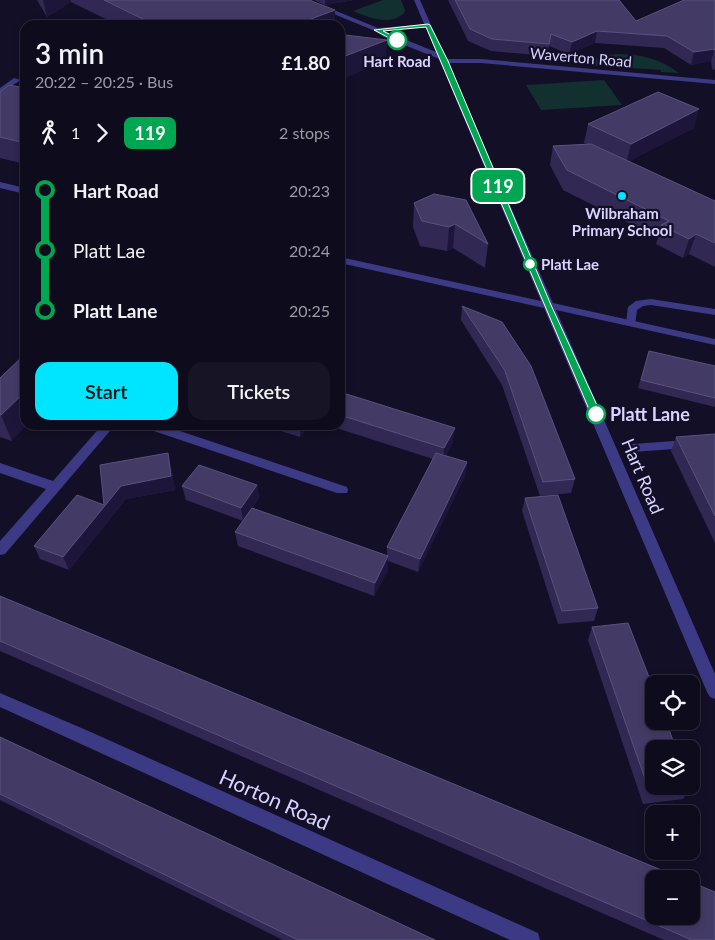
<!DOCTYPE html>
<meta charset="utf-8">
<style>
body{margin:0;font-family:Lato,sans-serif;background:#171425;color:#f1f3f6;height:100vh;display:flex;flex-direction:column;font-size:19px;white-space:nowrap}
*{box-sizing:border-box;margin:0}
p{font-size:16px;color:#9b9ba3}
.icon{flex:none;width:28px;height:28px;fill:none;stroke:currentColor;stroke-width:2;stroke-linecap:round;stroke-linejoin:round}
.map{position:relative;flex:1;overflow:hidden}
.side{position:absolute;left:20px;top:20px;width:325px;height:410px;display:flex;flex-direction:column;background:#0e0b1c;border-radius:15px;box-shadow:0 2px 8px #0003,0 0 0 1px #2e2b3b}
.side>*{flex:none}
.badge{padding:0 10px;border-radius:8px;font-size:18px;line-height:32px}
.fabs{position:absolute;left:645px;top:675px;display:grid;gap:10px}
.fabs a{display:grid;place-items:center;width:55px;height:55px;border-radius:10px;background:#0e0b1c;box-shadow:0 2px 8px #0003,0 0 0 1px #2e2b3b;font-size:25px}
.map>.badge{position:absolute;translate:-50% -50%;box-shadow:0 0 0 2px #fff}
.legs{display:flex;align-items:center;gap:8px;height:55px;padding:0 15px;font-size:16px}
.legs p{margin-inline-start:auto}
.overview{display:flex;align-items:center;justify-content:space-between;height:85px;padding:0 15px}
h1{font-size:28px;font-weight:600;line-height:38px}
.action{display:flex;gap:10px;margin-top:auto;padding:10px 15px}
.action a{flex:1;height:58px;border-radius:15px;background:#00e5ff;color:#111;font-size:20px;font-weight:600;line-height:58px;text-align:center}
.action a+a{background:#171425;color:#f1f3f6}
ul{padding:0 15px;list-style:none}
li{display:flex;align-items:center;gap:18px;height:60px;font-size:19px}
li i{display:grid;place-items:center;width:8px;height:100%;margin:0 6px;background:currentColor}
li i::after{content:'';width:12px;height:12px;margin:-6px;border:4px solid;border-radius:50%;background:#0e0b1c}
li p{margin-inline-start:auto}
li:first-child i{background:linear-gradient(#0000 50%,currentColor 0)}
li:last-child i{background:linear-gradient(currentColor 50%,#0000 0)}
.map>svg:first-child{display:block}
.green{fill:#12302f}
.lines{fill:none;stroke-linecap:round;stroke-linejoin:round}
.service{fill:#3d3a85;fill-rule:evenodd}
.minor{fill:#3d3a85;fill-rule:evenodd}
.tertiary{fill:#3d3a85;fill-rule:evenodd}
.wall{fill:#312854}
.shaded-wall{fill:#1d163a}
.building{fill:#433a66;stroke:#5a527e}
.line-1{fill:#00a651;stroke:#fff}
.stop-1-dot{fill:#fff;stroke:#00a651;stroke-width:2.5}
.poi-dot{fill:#00e5ff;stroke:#130f26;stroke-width:2}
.labels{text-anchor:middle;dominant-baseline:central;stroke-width:4.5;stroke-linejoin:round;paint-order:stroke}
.far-street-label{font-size:15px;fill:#d9d4ff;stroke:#130f26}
.far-stop-label{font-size:15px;font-weight:bold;fill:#d9d4ff;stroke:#130f26}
.far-poi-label{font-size:15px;font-weight:bold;fill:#d9d4ff;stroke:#130f26}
.stop-label{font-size:18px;font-weight:bold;fill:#d9d4ff;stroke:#130f26;text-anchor:start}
.street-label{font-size:18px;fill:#d9d4ff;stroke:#130f26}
.near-street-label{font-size:21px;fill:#d9d4ff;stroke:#130f26}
</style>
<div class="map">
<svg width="715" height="940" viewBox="0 0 715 940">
<rect width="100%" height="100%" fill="#130f26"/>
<path class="green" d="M383,0H401L405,10L404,13C390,27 368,17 353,11Z
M616,54C639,54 660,58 679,73L661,72V70L588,65V63L602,56Z
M604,80L622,105L541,110L526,85Z"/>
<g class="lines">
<path class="service" d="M651,299L715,309V315L651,305L643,306L637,310L635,325H627L626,323L628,307L636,301Z
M715,438V446L633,452L627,448L633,444Z"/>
<path class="minor" d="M300,0H309L378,28L429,24V26L427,27L384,31L446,56V59H481L715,80V84L481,63H445L442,60L384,37L375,31Z
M14,78L21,80L0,93V88Z
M102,425H115L5,554L0,555V541L46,489L0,473V463L53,481Z
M143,425H162L347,487L348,490L347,493H337L145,428Z
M0,693L93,733L538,933L540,940H510L0,707Z"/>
<path class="tertiary" d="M414,0H420L553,303L715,339V345L556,310L715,674V699L710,697L707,692L544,308L340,263V257L541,301Z
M0,182L25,188V194L0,188Z"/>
</g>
<path class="wall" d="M37,0H311L335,25H118L71,2L47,17Z
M314,0H354L325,5Z
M448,0H619L636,21L715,0V70L712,69L711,61L691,65L664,48L595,43L569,54L549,46L547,56L491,51L468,41Z
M25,88V164L0,158V92Z
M588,124L694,128L629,161L715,201V267L689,254L683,258L656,244L658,238L563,190L550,165L553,146L587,144L584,143Z
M434,194L488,244L485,268L453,248L447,251L420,246L413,227L414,203Z
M462,306L575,479L571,493L540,496L502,385L461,320Z
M649,351L715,366V407L638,388Z
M0,378L12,441L0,437Z
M340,392L453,442L446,456L467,462L465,476L418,572L388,561V570L374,596L238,546L235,532L243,521L186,500L182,486L257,485L259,498L252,508L387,556V547L433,459L327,425H340Z
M262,425H309L300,437Z
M715,434V543L671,451L676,437Z
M171,467L175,490L126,499L69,570L40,559L34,546L104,505Z
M525,498L598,608L594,621L558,624L522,511Z
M0,596L715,940H664L0,651Z
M592,627L691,788L683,799L643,804L588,640Z
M0,737L435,940H283L0,800Z"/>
<path class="shaded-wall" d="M43,0H71V2L47,17Z
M325,0H354L325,5Z
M335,10V25H295Z
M597,31L595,43L569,54L572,42Z
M387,40L386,61L340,80V58Z
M715,49L711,61L691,65L694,52Z
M699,109L694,128L626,163L631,144Z
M455,224L453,248L447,251L449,227Z
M696,234L689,254L683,258L689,239Z
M25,392V425H27L12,441L1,415Z
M300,425H309L300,437Z
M455,428L453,442L443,462L444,448Z
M168,453L171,467L175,490L126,499L69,570L63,557L121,486Z
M467,462L465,476L418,572L420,559Z
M257,485L259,498L243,521L241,508Z
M388,556V570L374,596L375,583Z"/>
<path class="building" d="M104,0H309L335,10L295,25H155Z
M455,0H619L636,21L684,0H715V51V49L694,52L667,36L597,31L572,42L551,34L549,44L492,39L470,29Z
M345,35L387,40L340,58V37Z
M9,85L25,88V143L0,137V92Z
M658,92L699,109L631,144L588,124Z
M591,144L715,201V243L696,234L689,239L661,225L669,221L567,170L553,146Z
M434,194L466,200L488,244L455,224L449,227L422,221L414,203Z
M462,306L502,322L531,366L575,479L543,482L505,371Z
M649,351L715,366V398L641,380Z
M25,354V392L1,415H0V378Z
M340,392L455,428L444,448L340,415Z
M715,434V516L676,437Z
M168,453L171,476L121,486L63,557L34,546L77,495L104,505L100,465Z
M436,453L467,462L420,559L387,547Z
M199,465L257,485L241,508L182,486Z
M558,495L598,608L562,611L525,498Z
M252,508L388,556L375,583L235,532Z
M0,596L683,879H654V916H691V882L715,892V940H692L0,641Z
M628,623L654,690V721H666L676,749H654V786H690L691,788L650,793L592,627Z
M0,737L435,940H298L0,794Z"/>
<path class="line-1" d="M428,24L430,25L448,61L551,305L601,414L599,417L596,418L591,414L426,27L383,31L399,39L397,42L374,30Z"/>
<g class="stop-1-dot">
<circle cx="397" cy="40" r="9"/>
<circle cx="530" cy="264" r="6"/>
<circle cx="596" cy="414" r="9"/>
</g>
<circle class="poi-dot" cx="622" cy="196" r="5"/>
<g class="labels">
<g class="far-street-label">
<text transform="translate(581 57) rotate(5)">Waverton Road</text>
</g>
<g class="far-stop-label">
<text x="397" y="61">Hart Road</text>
<text x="541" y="264" text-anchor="start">Platt Lae</text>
</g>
<g class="far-poi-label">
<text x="622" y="213">Wilbraham<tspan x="622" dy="17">Primary School</tspan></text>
</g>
<g class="stop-label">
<text x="610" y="414">Platt Lane</text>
</g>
<g class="street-label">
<text transform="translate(643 476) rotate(67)">Hart Road</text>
</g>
<g class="near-street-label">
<text transform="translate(275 799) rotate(24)">Horton Road</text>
</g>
</g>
</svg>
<div class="fabs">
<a><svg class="icon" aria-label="locate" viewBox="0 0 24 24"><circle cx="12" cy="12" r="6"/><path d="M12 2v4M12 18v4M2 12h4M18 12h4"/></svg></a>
<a><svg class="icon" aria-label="layers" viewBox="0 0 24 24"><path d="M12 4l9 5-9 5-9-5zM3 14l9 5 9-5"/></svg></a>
<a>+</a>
<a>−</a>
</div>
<b class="badge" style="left:498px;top:186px;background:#00a651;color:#fff">119</b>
<section class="side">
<div class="overview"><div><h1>3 min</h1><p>20:22 – 20:25 · Bus</p></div><b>£1.80</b></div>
<div class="legs"><svg class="icon" aria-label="walk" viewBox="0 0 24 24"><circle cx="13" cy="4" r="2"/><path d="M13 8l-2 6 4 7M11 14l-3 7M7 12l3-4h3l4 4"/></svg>1<svg class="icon" aria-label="forward" viewBox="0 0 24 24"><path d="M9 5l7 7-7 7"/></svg><b class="badge" style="background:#00a651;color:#fff">119</b><p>2 stops</p></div>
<ul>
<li><i style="color:#00a651"></i><b>Hart Road</b><p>20:23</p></li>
<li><i style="color:#00a651"></i><span>Platt Lae</span><p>20:24</p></li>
<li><i style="color:#00a651"></i><b>Platt Lane</b><p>20:25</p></li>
</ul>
<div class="action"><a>Start</a><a>Tickets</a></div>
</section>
</div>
